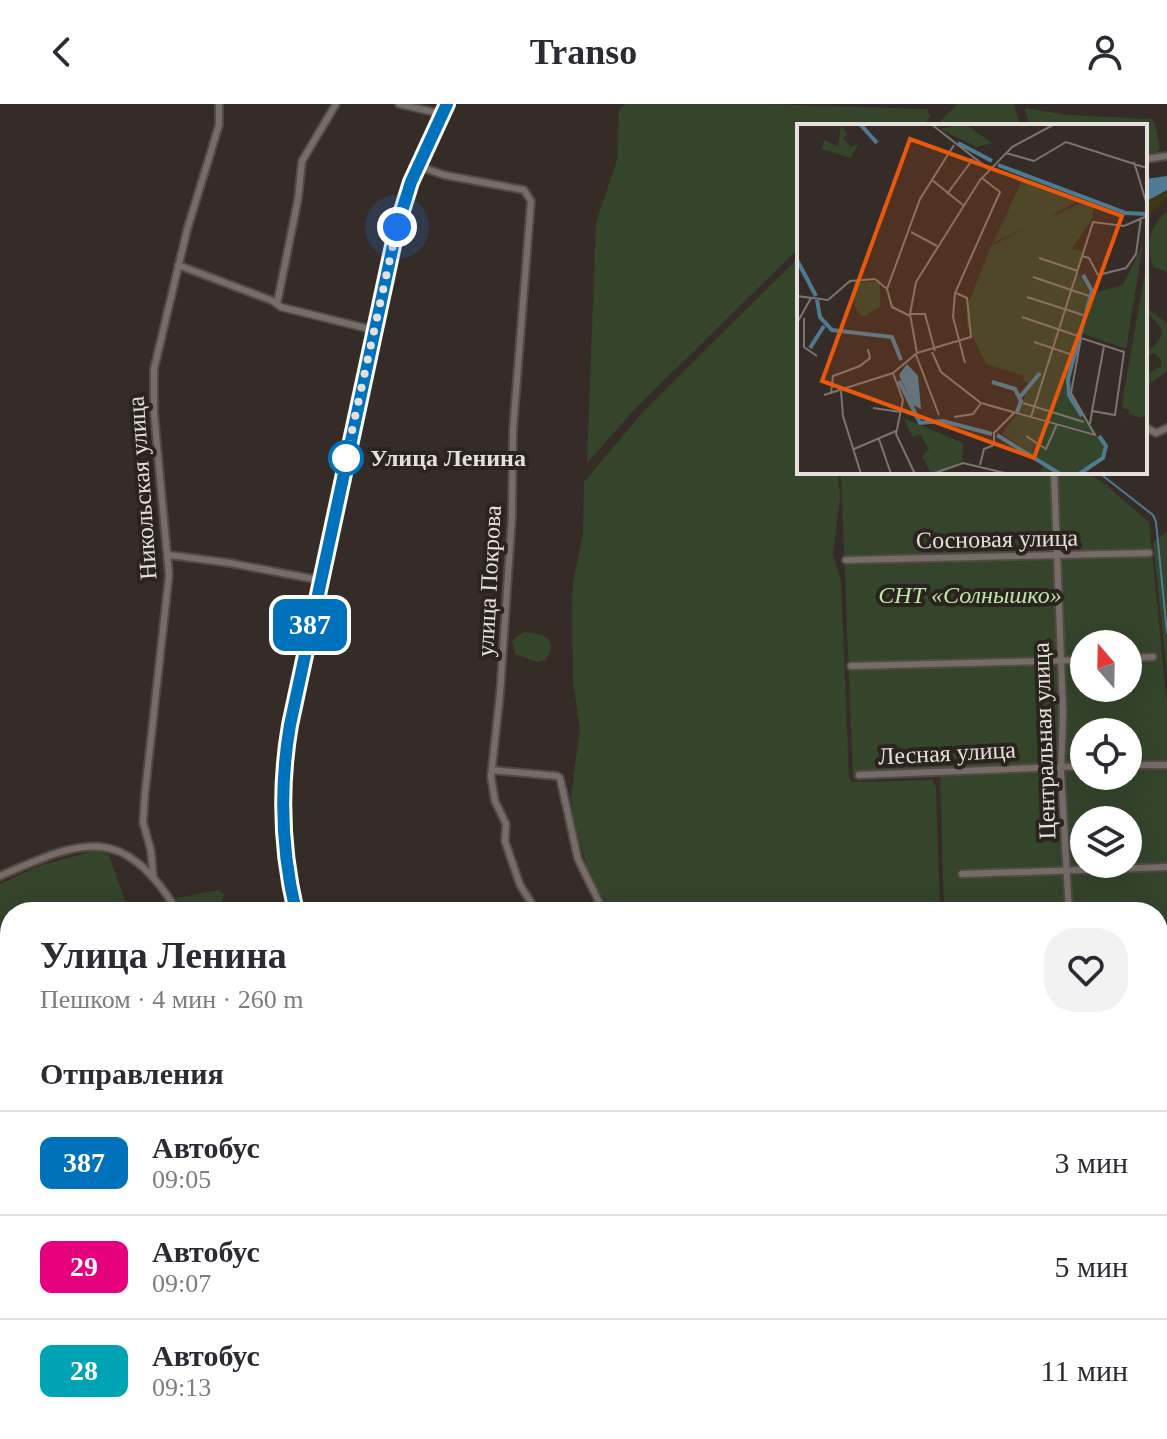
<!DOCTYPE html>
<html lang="ru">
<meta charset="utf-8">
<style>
body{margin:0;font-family:"Times New Roman",serif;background:#f2f2f3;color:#2b2b33;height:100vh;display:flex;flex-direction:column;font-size:30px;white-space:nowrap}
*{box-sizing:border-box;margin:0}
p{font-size:26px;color:#7c7c81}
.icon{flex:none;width:44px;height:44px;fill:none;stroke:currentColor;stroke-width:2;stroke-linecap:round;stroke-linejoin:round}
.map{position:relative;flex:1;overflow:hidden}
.sheet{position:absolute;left:0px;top:798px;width:1168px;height:538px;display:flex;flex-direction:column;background:#fff;border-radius:32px 32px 0 0;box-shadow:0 8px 32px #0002}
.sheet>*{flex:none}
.badge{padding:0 16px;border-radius:12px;font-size:28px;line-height:52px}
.needle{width:52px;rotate:340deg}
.buttons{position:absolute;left:1070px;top:526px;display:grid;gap:16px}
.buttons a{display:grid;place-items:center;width:72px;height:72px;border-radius:50%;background:#fff;box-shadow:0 8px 32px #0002;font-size:40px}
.you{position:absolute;width:40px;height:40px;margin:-20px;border:6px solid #fff;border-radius:50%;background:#1a73e8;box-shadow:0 0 0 12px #1a73e833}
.map>.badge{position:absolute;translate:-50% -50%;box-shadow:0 0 0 4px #fff}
h2{padding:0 40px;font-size:30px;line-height:72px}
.round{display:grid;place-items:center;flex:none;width:84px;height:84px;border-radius:32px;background:#f2f2f3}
.head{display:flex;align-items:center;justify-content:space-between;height:136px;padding:0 40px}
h1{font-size:38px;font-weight:700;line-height:60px}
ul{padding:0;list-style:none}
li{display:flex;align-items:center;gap:24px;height:104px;padding:0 40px;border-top:2px solid #e1e1e2}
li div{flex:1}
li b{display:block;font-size:30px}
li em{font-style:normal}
li .badge{min-width:88px;font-weight:700;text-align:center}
header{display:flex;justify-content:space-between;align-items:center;height:104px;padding:0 40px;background:#fff;font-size:36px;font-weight:700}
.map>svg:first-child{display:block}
.green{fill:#34452c;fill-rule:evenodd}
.sand{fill:#3e3615}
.water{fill:#4e7b91}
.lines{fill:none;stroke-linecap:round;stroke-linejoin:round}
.stream{stroke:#4e7b91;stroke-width:2}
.minor-casing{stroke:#514a45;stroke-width:10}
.major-casing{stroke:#514a45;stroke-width:12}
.minor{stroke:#776d68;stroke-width:6}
.major{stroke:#48935b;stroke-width:8}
.line-casing{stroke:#fff;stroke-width:18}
.line{stroke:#0072bc;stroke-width:12}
.walk{stroke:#e6e0dd;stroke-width:8;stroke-dasharray:0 14.4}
.stop-dot{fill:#fff;stroke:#0072bc;stroke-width:4}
.labels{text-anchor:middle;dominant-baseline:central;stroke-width:8;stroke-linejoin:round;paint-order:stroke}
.stop-label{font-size:24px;font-weight:bold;fill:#e6e0dd;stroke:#2b231e;text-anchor:start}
.street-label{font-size:24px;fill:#e6e0dd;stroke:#2b231e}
.park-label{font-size:24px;font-style:italic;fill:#bde6ab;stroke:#2b231e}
.inset-river{fill:none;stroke:#4e7b91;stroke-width:4}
.inset-road{fill:none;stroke:#7c7470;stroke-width:2}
.view{fill:#e8590c;fill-opacity:0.15;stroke:#e8590c;stroke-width:4}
.inset-edge{fill:none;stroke:#e6e0dd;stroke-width:4}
</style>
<header><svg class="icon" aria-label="back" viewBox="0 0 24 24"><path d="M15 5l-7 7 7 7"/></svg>Transo<svg class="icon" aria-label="person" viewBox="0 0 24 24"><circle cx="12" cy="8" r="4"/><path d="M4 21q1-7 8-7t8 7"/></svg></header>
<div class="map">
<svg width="1167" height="1335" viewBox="0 0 1167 1335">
<rect width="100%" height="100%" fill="#352c27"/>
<path class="green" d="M626,0H761L927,5L930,12L924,22H799V144L635,305L587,359L596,118L617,56L619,5Z
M958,0H1014L1020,22H935Z
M1027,4L1066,11L1151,15L1155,19L1160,45L1155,49L1145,50V22H1030L1025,5Z
M1167,107V168L1153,163C1146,141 1149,122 1167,107Z
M799,153V368H838L840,394L833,450L841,478L849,674L852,678L933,676L936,684L940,808H613L591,776L574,719L571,692L580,625L573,578L572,496L573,478L583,429L584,378L643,308Z
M1148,205L1167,219V267L1145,283V272L1161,262V256L1155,249L1145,251V249C1167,232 1167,227 1146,208Z
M841,368H1086L1102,378L1149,418L1167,601V1129H1158V808H944L940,671L853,675ZM1084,540H1128V584H1084ZM1084,628H1128V672H1084ZM1084,716H1128V760H1084Z
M1167,428V571L1153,438Z
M524,528C544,530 558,532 546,556L537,558L515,550L512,536Z
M97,746L109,751L129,808H10V869L0,845V780L39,762Z
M219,786L224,791L222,797L198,805L181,806L176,797L177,794Z
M10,1057V1104L0,1102V1059Z
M1167,1137V1326L1158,1323V1138Z
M605,1326L594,1335H552L550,1327Z"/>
<path class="sand" d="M1159,89H1167V95L1152,108L1145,127V98Z"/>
<path class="water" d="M1167,72V86L1145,98V75Z"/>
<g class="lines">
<path class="stream" d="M1098,368L1153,411L1156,418L1167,529
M0,1072H10
M504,1326L513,1335
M1148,1326L1167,1331
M632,1335L642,1326"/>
<g class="minor-casing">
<path id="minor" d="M399,0L442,10
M1145,55L1167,52
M418,62L444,71L524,86L531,97L513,326L512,412L500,590L491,673L495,697L506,720L505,737L520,781L537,808
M178,161L273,197L281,203L374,226
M277,200L298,95L302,57L336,0
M1145,323L1156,329L1167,324
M1054,368L1063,608L1061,668L1069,808
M169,451L230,459L319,476
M846,456L1149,449
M1128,554L1153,553
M851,562L1084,556
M1128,661H1167
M492,666L557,672L560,674L578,755L604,808
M859,671L1084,662
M153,770L151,747L143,718L145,689L169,471L154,308V265L187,126L219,21V0
M962,770L1167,763
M0,772C84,735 123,719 178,808
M1158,1078L1167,1077
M1158,1133H1167
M1158,1258L1167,1260
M50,1326L53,1335
M118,1335L128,1326
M951,1335V1326"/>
</g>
<g class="major-casing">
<path id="major" d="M296,808C282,743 278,688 290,621L397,123L411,78L447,0
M444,1326L447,1335"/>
</g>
<use href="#minor" class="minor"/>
<use href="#major" class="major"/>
</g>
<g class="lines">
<g class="line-casing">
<path id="line" d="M296,808C281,745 279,685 290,621L397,123L411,78L447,0"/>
</g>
<use href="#line" class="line"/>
<path class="walk" d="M346,354L397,123"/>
</g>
<circle class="stop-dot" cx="346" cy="354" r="16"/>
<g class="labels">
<g class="stop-label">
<text x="370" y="354">Улица Ленина</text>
</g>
<g class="street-label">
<text transform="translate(142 384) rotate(-94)">Никольская улица</text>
<text transform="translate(997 435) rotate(-1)">Сосновая улица</text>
<text transform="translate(489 477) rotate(-87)">улица Покрова</text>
<text transform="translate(1044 637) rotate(-92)">Центральная улица</text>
<text transform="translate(947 649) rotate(-3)">Лесная улица</text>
</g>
<g class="park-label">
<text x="970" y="491">СНТ «Солнышко»</text>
</g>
</g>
<g transform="translate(797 20)">
<rect width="350" height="350" fill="#352c27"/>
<path d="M44,0L50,10L46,15L54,23L61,20L54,34L25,25L27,16L41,23ZM168,0L195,19L180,23L143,5ZM225,57L281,77L248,95L287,78L297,82L295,95L275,124L285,128L281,148L293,170L326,161L346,120L329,225L284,209L270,249L271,271L300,310L222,288L232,260L226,257L227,252L189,240L170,201V183L194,122L232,102L196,119ZM350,138V290L344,294L332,290L328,296L333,286L325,284L327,267ZM57,158H83V183L70,191L64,192L58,182ZM220,290L301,313L307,320L305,334L278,350H241L249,340L205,310ZM107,294L166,319L165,338L134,350L125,332L132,325L123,310L115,313Z" fill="#34452c"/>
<path d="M110,240L121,252L124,285L116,281L102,251Z" fill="#4e7b91"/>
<path class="inset-river" d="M63,0L80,19M161,19L195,37M201,41L329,89L350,90M0,136L19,172M20,176L23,193L35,206L95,213L104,236M13,224L27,202M102,257L123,299L146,297L195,310M195,258L218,265L224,277L220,288M223,273L243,249M285,292L272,271L271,255L295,167L286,151M200,311L263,350M282,350L306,334L309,322L302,312"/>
<path class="inset-road" d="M134,0L193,46M209,29L237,37L269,18L350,44M337,38L350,81M135,56L166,81M150,70L176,35M114,108L140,122M285,132L292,134L301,151L329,144L339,130L344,94M242,134L281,147M236,153L292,172M90,165L123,75L157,21M0,172L31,176L53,157L78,155L90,165L95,183L113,192M230,173L286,191M113,190H128L138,227M225,193L281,212M7,194V223L20,232M0,199L14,174M237,218L276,231M135,228L144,248L184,279L298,311L274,269L284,214L327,228L318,291L295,287L293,300M120,229L174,213L170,174L159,169M119,231L142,291M168,239L156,193L158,169L203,68L185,54M44,267L46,292L64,350M34,270L36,252L63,242L73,234L71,225M27,271L96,249M226,279L287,298M76,284L104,288M295,287L307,222M157,293L176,290L184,279M234,293L296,98L327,102L350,92M229,312L249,325L260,300M82,315L94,350M57,325L99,307M183,341L187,325L197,321V309L218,288M118,350L99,310L106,276L96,249L120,229L113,190L119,158L183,56L215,23L258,0M135,350L166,339L212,350"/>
<path class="view" d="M113,15L325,92L237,334L25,257Z"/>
<rect width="350" height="350" class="inset-edge"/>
</g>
</svg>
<div class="buttons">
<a><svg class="needle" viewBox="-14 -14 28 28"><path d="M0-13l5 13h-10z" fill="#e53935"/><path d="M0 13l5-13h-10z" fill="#7c7c81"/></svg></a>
<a><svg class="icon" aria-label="locate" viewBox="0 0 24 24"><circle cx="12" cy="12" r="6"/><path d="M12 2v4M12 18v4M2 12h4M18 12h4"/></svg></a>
<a><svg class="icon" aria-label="layers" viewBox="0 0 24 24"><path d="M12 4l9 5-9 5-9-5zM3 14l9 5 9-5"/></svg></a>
</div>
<div class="you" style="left:397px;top:123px"></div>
<b class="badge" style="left:310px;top:521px;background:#0072bc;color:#fff">387</b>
<section class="sheet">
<div class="head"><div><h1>Улица Ленина</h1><p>Пешком · 4 мин · 260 m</p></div><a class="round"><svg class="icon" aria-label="heart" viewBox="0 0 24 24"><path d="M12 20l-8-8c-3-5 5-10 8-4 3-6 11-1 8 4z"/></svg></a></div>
<h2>Отправления</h2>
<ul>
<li><span class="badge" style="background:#0072bc;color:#fff">387</span><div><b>Автобус</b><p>09:05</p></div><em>3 мин</em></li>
<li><span class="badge" style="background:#e6007e;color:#fff">29</span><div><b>Автобус</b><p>09:07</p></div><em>5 мин</em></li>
<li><span class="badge" style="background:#00a3b4;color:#fff">28</span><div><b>Автобус</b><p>09:13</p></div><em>11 мин</em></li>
</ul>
</section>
</div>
